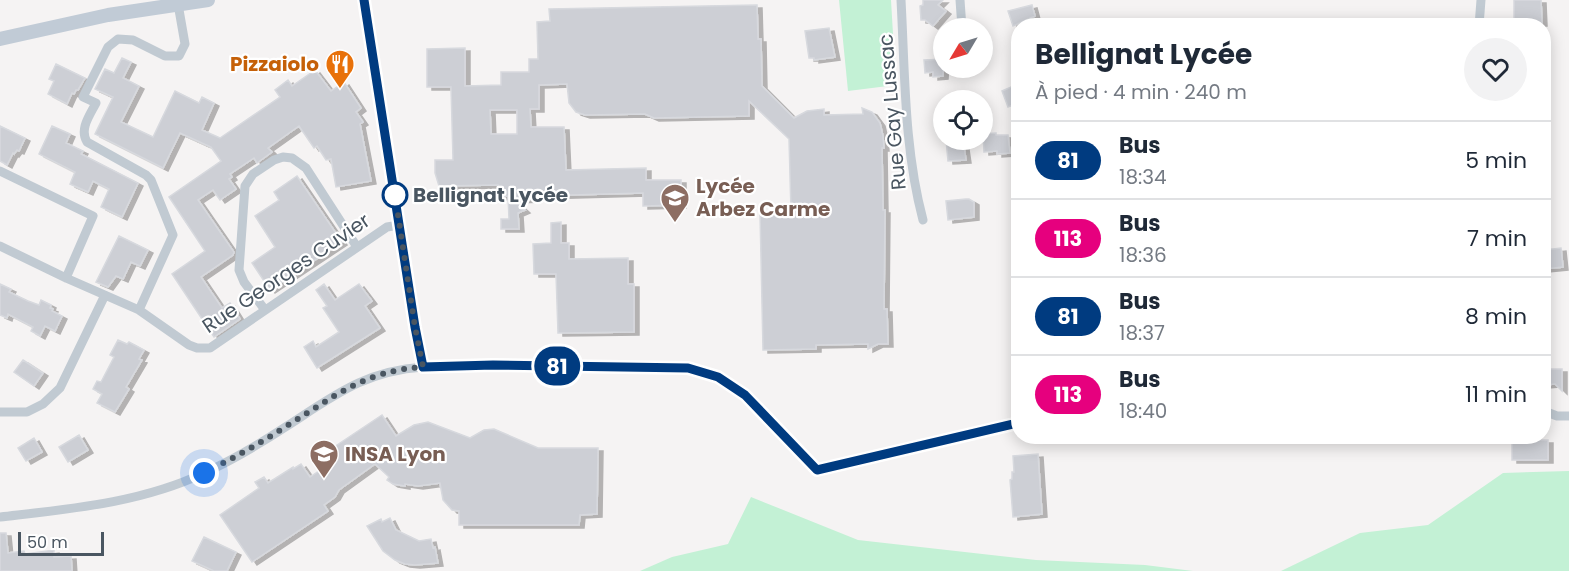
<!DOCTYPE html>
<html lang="fr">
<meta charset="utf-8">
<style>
body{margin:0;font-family:Poppins,sans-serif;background:#f2f2f3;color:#1f2937;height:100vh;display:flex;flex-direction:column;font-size:22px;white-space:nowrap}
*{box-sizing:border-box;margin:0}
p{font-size:20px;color:#747a83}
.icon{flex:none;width:33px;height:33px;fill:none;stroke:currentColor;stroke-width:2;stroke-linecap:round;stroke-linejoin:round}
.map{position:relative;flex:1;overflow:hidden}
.drawer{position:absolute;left:1011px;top:18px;width:540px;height:426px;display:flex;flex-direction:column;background:#fff;border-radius:24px;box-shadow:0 3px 15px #0003}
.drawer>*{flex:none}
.badge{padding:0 12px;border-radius:20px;font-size:21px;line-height:39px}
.needle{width:39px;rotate:232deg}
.controls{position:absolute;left:933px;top:18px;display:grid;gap:12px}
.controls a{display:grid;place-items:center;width:60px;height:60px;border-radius:50%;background:#fff;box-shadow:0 3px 15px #0003;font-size:30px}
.scale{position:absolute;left:18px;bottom:15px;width:86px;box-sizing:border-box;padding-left:6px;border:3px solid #4a5661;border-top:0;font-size:16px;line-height:21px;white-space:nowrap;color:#4a5661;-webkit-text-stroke:4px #fff;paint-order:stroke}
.you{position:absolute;width:30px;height:30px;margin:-15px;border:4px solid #fff;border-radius:50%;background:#1a73e8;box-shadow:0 0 0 9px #1a73e833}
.map>.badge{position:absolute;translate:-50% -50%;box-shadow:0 0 0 3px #fff}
.round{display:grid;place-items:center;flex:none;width:63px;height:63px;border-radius:32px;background:#f2f2f3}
.overview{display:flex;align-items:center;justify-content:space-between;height:102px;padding:0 24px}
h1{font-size:28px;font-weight:700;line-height:45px}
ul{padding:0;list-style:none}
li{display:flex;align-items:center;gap:18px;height:78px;padding:0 24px;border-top:2px solid #e0e1e3}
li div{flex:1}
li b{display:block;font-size:22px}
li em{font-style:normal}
li .badge{min-width:66px;font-weight:700;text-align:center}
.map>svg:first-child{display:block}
.green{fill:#c3f1d5}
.building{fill:#cdcfd5;stroke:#d7d9de;stroke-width:1.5;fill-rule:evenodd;filter:url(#shadow)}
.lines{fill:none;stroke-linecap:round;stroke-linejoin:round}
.minor{stroke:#c1cad2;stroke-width:9}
.secondary{stroke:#c1cbd6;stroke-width:14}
.line-casing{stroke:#fff;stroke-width:14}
.line{stroke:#003b80;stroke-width:9}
.walk{stroke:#4a5661;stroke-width:6;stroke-dasharray:0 10.8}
.stop-dot{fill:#fff;stroke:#003b80;stroke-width:3}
.labels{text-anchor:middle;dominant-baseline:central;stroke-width:4.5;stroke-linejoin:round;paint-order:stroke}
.food-label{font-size:20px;font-weight:bold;fill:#c56008;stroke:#fff;text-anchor:end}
.street-label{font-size:20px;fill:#4a5661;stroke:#fff}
.education-label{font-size:20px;font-weight:bold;fill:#785e54;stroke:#fff;text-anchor:start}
.stop-label{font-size:20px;font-weight:bold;fill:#4a5661;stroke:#fff;text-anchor:start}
</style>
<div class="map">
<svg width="1569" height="571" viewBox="0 0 1569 571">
<defs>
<filter id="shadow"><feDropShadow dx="5" dy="3" stdDeviation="0" flood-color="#0004"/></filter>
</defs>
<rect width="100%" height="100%" fill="#f5f3f3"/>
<path class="green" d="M839,0H891L896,85L848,91Z
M1569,471V571H1281L1360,533L1428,525L1503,473Z
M751,497L858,540L1036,560L1145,565L1193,571H640L672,557L728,544Z"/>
<path class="building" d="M923,0H943L938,5L946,11L933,26L925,20H921L920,6L923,5Z
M1514,0H1541L1542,23L1514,24Z
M757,5L758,39H761L762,86L794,118L807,111L824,109V115L863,114L862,108L872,112L880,123L883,136L884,148H882L883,210H885L884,309H887L888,344H878L868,349V344L816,345V349L763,350L760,213L791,212L789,139L749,101V116L654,118L645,114L585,115L576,112L569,103L567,84L539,85V109H530L531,127H564L566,170L646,168V180H681V205L643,206V193L535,196L536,199L514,200L525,210L518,213L519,229H501V219H509L508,196L498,197V185L439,186L435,173V160H453L451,87H427V49L465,48V86L501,85V72H529V59H538L537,22L550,21L549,9ZM490,110H517V134H491Z
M1032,5L1035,16L1013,26L1008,11Z
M829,28L835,57L814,60V58H809L805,31Z
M122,58L131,62L123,78L139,86L121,122L153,137L175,91L199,103L202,97L214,103L202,130L220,138L280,97L275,90L288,80L292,86L315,70L331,91L344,82L361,108L356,112L363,122L360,124L371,181L336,187L331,159L326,160L317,146L314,148L299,126L268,148L272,152L257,163L254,158L230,174L232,177L229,179L236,189L220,200L213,190L198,200L234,252L233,255L201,277L222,308L230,303L240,319L214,337L172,274L205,251L169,197L221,161L211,147L180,133L163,168L95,134L113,97L95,89L105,69L114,73Z
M944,59L943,76L933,77V72L925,73L924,60Z
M56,64L85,78L78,90H76L74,94L72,93L67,104L48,94L54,81L49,79Z
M1018,84V103L1008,107L1002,91Z
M0,126L25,138L19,151L17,150L14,154L13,153L7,165L0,161Z
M52,126L70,134L66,143L83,151L81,154L138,183L122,217L101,207L109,189L93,181L88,192L70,184L75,172L39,154Z
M996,133V135H1008L1010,153L997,154V151L984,152L983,134Z
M946,140H963L966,160L948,161Z
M297,176L342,242L270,290L252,263L275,247L255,216L279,200L274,192Z
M966,199H969L974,202V217L948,220L946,201Z
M561,222V243H569V259L628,258V284H634V332L558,333L556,274H534L533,244L551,243V223Z
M119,236L148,250L140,266L131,262L123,279L116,276L108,287L96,282Z
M1561,248L1563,267L1544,269V250Z
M0,284L11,289L9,292L28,301L39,305L41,300L51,305L50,308L53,309L52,311L62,316L55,331L45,326L40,336L31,331L33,327L8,314L7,318L0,315Z
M324,284L335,300L359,284L372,301L365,306L380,328L317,368L304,347L313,341L316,347L339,332L323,308L327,306L316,290Z
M118,340L127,344L129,342L144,350L139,359L142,360L126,387L129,389L115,412L97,403L102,394L93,389L97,381L101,382L114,357L110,355Z
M23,360L43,373L34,386L14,372Z
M1544,369H1562V391L1555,384L1544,385Z
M382,415L396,436L414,425L428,422L470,438L484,430L494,429L538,448H598L597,514L580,515L579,525H459V511L452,510L443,500L440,483L418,486L405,484V486L393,484L387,480L389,477L375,464L339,490L335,497L324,505L328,511L252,562L220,515L259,488L255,482L264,477L268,483L293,467V469L301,464L310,477L326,466L321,457L328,451Z
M79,435L88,450L68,462L59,447Z
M1512,436H1526V440H1548V460H1512Z
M34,438L42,452L26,461L18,448Z
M1038,454L1042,514L1013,517L1010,480L1012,479V472H1014L1013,456Z
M390,518L396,530L419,541L431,539L433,548L435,547L438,563L415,565L405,564L395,560L383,551L367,526L381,519L382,522Z
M0,533H6L8,553L24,551L25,554L54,550V557L71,556L72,571H0Z
M204,537L236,552L227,571H214L192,561Z"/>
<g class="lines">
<path class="minor" d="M364,0L415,327L423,367L493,365L688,368L718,377L745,395L817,470L1018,423
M901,0C905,73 904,149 923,220
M960,0L962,28
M1479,26L1481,0
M0,171L93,216L66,278L0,246
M66,278L139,310L189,345L197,348H210L387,227L399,225
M139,310L173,235L151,180L146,175L87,142C79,129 90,115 96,103L83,97L108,47L118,39L133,40L165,56H179L185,44L178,4
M265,310L244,282L239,270L245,186L253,174L274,160L283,157L292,158L306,168L357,247
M1544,411L1557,416H1569
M0,412H27L43,404L60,388L105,295
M0,517C69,509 141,503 204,473C233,460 261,443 287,426C335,395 365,371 423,367"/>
<path class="secondary" d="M0,39L108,15L208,0"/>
</g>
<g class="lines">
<g class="line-casing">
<path id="line" d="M364,0L415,327L423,367L493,365L688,368L718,377L745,395L817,470L1018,423"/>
</g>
<use href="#line" class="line"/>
<path class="walk" d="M204,473C232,459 259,444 285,427C334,397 363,371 423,367L415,327L395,195"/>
</g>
<defs>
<g id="restaurant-pin" transform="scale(1.5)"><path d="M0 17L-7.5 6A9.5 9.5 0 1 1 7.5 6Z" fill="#e8710a" stroke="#fff"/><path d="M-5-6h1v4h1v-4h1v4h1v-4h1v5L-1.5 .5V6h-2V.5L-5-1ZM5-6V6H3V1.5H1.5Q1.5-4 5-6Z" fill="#fff"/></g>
<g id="school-pin" transform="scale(1.5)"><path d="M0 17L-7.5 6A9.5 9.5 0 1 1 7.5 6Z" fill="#8d6e63" stroke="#fff"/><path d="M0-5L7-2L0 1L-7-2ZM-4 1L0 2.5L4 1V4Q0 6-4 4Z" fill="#fff"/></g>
<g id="university-pin" transform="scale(1.5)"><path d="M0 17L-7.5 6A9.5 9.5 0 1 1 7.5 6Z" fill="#8d6e63" stroke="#fff"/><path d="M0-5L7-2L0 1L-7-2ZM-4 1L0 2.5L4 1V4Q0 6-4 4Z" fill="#fff"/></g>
</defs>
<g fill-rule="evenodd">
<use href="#restaurant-pin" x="340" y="64"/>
<use href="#school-pin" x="675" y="198"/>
<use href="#university-pin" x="324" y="454"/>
</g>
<circle class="stop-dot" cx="395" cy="195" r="12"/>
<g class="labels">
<g class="food-label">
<text x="319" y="64">Pizzaiolo</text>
</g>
<g class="street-label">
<text transform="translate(892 112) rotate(-95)">Rue Gay Lussac</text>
<text transform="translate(286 273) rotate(-34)">Rue Georges Cuvier</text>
</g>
<g class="education-label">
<text x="696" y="186">Lycée<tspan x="696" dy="23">Arbez Carme</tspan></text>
<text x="345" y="454">INSA Lyon</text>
</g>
<g class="stop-label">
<text x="413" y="195">Bellignat Lycée</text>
</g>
</g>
</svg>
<div class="controls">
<a><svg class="needle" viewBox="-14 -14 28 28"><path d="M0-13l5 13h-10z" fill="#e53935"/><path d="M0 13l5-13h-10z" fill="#747a83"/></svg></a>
<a><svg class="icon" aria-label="locate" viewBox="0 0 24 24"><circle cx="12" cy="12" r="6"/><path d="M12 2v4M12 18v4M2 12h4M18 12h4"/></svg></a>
</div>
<div class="scale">50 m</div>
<div class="you" style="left:204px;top:473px"></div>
<b class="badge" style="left:557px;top:366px;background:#003b80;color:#fff">81</b>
<section class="drawer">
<div class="overview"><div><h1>Bellignat Lycée</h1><p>À pied · 4 min · 240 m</p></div><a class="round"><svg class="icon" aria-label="heart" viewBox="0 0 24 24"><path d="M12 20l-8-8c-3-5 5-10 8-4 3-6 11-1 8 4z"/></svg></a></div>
<ul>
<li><span class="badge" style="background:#003b80;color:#fff">81</span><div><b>Bus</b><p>18:34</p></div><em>5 min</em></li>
<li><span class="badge" style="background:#e6007e;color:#fff">113</span><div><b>Bus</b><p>18:36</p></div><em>7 min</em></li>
<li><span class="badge" style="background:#003b80;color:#fff">81</span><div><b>Bus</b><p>18:37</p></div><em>8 min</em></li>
<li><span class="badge" style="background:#e6007e;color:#fff">113</span><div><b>Bus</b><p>18:40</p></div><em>11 min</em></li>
</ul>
</section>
</div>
